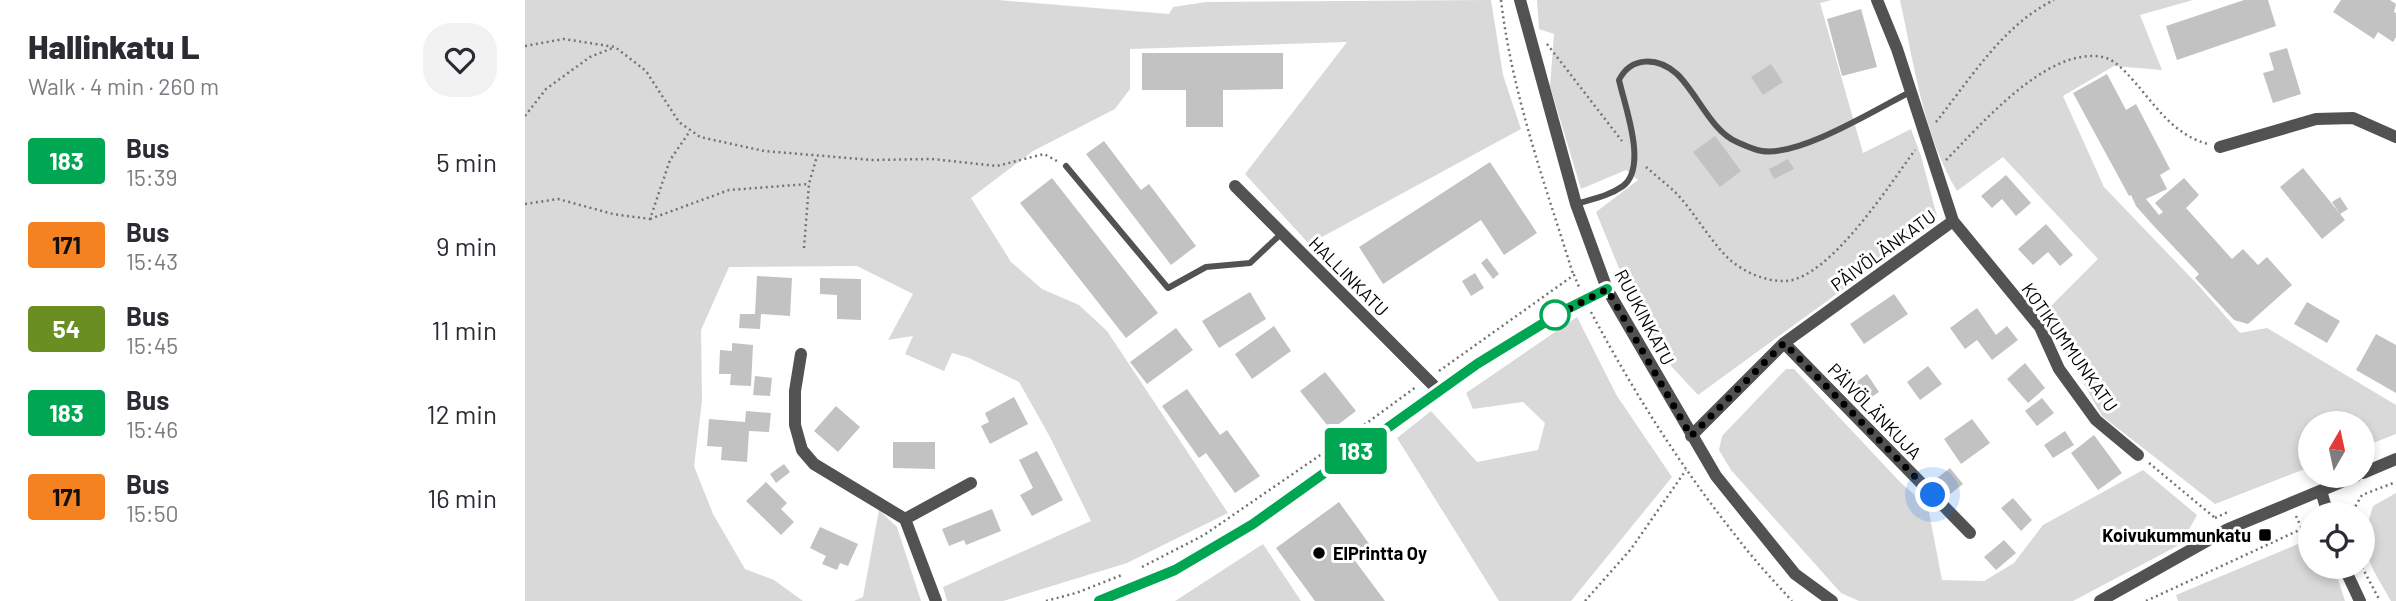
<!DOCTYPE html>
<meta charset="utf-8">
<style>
body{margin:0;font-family:Barlow,sans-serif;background:#f2f2f3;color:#2b2b33;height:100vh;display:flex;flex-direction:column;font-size:26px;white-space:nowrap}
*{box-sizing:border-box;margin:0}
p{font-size:23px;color:#7c7c81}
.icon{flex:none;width:38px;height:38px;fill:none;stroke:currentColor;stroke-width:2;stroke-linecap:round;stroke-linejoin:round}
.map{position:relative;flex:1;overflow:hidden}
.drawer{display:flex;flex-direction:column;background:#fff;width:525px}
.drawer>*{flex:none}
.badge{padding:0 14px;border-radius:5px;font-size:24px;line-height:46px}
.needle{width:46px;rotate:9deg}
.controls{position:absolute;left:1773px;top:411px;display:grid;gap:14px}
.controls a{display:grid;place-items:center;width:77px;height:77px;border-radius:50%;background:#fff;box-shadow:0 4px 10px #0003;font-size:35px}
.you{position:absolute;width:35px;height:35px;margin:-18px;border:5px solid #fff;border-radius:50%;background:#1a73e8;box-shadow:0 0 0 10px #1a73e833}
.map>.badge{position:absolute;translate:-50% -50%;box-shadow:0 0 0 4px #fff}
.round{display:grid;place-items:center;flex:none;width:74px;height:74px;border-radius:28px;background:#f2f2f3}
.head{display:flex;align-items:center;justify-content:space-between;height:119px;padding:0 28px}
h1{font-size:33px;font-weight:800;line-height:52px}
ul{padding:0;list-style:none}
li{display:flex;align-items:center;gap:21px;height:84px;padding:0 28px}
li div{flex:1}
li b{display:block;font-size:26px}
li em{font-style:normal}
li .badge{min-width:77px;font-weight:700;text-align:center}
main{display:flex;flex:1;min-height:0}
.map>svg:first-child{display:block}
.green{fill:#d9d9d9}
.building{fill:#c2c2c2}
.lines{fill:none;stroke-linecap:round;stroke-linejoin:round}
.path{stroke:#747474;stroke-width:2.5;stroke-dasharray:2 3.5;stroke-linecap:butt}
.lane{stroke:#525252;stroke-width:6}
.street{stroke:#525252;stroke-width:12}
.line-casing{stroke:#fff;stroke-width:16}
.line{stroke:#00a651;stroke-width:10}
.walk{stroke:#000;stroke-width:7;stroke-dasharray:0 12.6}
.stop-dot{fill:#fff;stroke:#00a651;stroke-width:3.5}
.poi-dot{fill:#000;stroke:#fff;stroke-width:2.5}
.labels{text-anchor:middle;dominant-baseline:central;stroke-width:6;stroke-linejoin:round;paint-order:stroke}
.street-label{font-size:18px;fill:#000;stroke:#fff}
.poi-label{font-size:18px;font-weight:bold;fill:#000;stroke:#fff;text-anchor:end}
</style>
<main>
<section class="drawer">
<div class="head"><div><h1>Hallinkatu L</h1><p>Walk · 4 min · 260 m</p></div><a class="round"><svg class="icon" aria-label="heart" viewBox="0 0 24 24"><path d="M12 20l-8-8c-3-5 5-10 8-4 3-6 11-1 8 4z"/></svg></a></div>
<ul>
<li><span class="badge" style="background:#00a651;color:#fff">183</span><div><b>Bus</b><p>15:39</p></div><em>5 min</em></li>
<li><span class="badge" style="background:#f58220;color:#111">171</span><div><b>Bus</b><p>15:43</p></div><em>9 min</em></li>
<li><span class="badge" style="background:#6b8e23;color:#fff">54</span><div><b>Bus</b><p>15:45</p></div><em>11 min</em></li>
<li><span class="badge" style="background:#00a651;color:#fff">183</span><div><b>Bus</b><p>15:46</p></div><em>12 min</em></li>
<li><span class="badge" style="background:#f58220;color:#111">171</span><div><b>Bus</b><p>15:50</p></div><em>16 min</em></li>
</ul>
</section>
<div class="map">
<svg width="1871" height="601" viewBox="0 0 1871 601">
<rect width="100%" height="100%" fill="#fff"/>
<path class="green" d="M0,0H473L644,14L648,7L681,2L966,0L978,75L996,129L784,244L720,174L822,42L605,49V89L590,109L508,151L446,198L486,262L517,289L554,305L582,331L703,513L602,563L478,601H422L418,587L566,521L525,437L494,382L444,358L427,353L419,371L380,354L388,336L363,340L388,294L332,266L204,267L176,330L177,401L169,466L188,514L220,569L249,580L278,601H0Z
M1012,0H1307L1295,3L1338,153L1386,129L1396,156L1413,220L1173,395L1147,367L1116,322L1071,212L1113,180L1101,170L1056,189L1025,86L1029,34L1014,29Z
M1375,0H1668L1615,15L1637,70L1589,66L1538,96L1579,187L1674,286L1715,333L1742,328L1871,405V434L1838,447V424H1785V467L1690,504L1577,416L1519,313L1573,259L1478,157L1432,191C1398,134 1389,64 1375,0Z
M1052,317L1092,396L1147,477L1046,601H974L872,438L906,411L952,462L1013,450L1020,423L998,402L948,409L941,393Z
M1261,369H1269L1375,482L1403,507L1417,580L1459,581L1489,563L1518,525L1618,470L1672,515L1656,544L1548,601H1334L1316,593L1206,470L1194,450L1197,436Z
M1871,493V601H1866C1843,560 1833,553 1848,506Z
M354,510L372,527L396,601H329L338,597Z
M1785,539V567H1809L1820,601H1653L1651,595Z
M738,544L776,601H650Z"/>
<path class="building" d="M1719,0H1743L1751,26L1652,60L1641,26Z
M1816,0H1865L1871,4L1869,12L1871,13V37L1868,42L1853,32L1849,39L1808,12Z
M1336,9L1352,67L1317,76L1302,19Z
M1762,48L1776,94L1748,103L1738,73L1749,70L1744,53Z
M617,53H758V89L698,90V127H661V90H617Z
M1246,64L1258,82L1238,95L1226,77Z
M1582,74L1601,110L1611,104L1645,169L1635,175L1642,189L1621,199L1634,215L1638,212L1630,203L1659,178L1674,195L1661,208L1707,259L1718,249L1733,265L1742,257L1767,285L1723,324L1709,320L1670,278L1674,274L1626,223L1611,206L1606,195L1604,196L1548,93Z
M1190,136L1216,171L1195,187L1168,152Z
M579,141L616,190L624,184L671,246L646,265L561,154Z
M1263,159L1269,169L1249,179L1244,169Z
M965,162L1012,233L979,255L956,220L858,284L834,247Z
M1778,168L1820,220L1797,239L1755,187Z
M1481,175L1506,203L1491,216L1477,199L1467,208L1456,196Z
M527,178L633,313L601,338L495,203Z
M1815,197L1823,209L1815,214L1807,202Z
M1521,224L1548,255L1535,266L1523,252L1508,265L1493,249Z
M962,258L974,274L968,279L956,263Z
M950,273L959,288L946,296L937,281Z
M232,276L267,278L265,316L236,314L235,329L214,328L215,314H230Z
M295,278L336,279V320L312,319V295L295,294Z
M725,292L741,319L694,348L677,321Z
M1369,294L1383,314L1339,344L1325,324Z
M1782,302L1815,321L1802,343L1769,324Z
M1452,308L1471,335L1482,326L1493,340L1467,360L1452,340L1440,349L1425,328Z
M749,326L766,351L727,379L710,354Z
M651,328L668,350L622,384L605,362Z
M1851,334L1871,345V393L1831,370Z
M207,343L228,345L226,386L205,385L206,374H194L195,350L207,351Z
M1500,363L1520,388L1503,403L1482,379Z
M1403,366L1417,384L1395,400L1382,382Z
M800,372L831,411L806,430L775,391Z
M1342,374L1354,392L1342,400L1330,383Z
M230,376L247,378L245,396L228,395Z
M662,389L695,435L702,430L735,476L710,493L681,453L674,458L637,406Z
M489,397L503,424L465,444L456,426L464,422L460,413Z
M1517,398L1529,413L1512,426L1500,411Z
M311,406L335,427L313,452L289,431Z
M221,411L246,413L244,432L224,431L222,462L196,460L197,447L182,446L184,419L220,422Z
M1447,419L1465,443L1436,464L1419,439Z
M1540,431L1549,445L1528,458L1519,445Z
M1569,435L1597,473L1573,490L1546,453Z
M368,442H410V469L368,468Z
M512,451L538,500L507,516L495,495L508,488L494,460Z
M259,464L265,472L251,483L245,474Z
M1425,468L1438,484L1424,495L1411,479Z
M241,482L262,503L256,509L269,522L256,535L221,501Z
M1488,498L1507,520L1496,531L1476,508Z
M814,502L845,545L828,558L860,601H790L751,548Z
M467,509L476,531L441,545L439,540L424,546L417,529Z
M295,527L333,544L323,566L315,563L312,570L297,564L301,556L285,548Z
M1479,540L1491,553L1471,570L1459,557Z"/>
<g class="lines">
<path class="path" d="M976,0C987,94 1020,184 1048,274
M1022,44L1097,141
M0,46L39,39L90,47L121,71L154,122L175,137L239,151L347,160L407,159L472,166L519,154L532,161
M0,116L21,89L65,57L90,47
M1411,122C1446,78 1478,25 1529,0
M1421,160C1456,125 1522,46 1578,57C1592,60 1605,77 1614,87C1634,111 1652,136 1683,144
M1121,167C1131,176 1143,185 1153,195C1171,215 1184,239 1203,258C1218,272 1241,282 1261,281C1305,278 1365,184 1390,150
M0,204L33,199L88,214L125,219L145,160L165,131
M125,219L204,190L284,184
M279,248L284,184L292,156
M1066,312C1108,391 1155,466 1211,536C1228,559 1248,580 1267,601
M914,371L1049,275L1054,287
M1624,463L1689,517
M1815,512L1830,507L1837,495L1871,482
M1771,516L1777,529
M1690,518L1705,511
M1740,535L1744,544
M617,567L679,535L839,425L891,387
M1837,567L1855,601
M521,601L551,593L597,575
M1060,601L1106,549L1161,470
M1621,601L1785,525"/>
<path class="lane" d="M541,166L643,288L681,267L725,263L757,233
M1051,204C1067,199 1084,196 1098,186C1123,167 1100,107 1094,80C1106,56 1133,57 1152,74C1172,93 1186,131 1212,142C1219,145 1229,150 1237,151C1274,157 1350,110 1385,92"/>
<path class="street" d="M995,0L1051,204L1082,289L1191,476L1270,574L1307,601
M1695,147L1791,119L1828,118L1871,137
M710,186L914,391
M1428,221L1515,327L1534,369L1571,420L1613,455
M1259,343L1445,533
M276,354L270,391V425L277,450L289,464L380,519L411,601
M1166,436L1259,343L1428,221L1372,49L1352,0
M1838,473L1871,459
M1796,491L1803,514
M380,519L446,483
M1819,567L1835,601
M574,601C728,548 849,429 986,343C1017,323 1048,304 1082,289
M1575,601L1703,529L1831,476"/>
</g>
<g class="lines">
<g class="line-casing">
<path id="line" d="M574,601L650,570L728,524L952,364L1040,310L1082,289"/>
</g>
<use href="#line" class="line"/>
<path class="walk" d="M1030,315L1021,321L1082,289L1166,436L1259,343L1408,495"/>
</g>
<circle class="stop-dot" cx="1030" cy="315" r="14"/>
<g class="poi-dot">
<rect x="1733" y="528" width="14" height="14" rx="3.5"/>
<circle cx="794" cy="553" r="7"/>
</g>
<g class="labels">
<g class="street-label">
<text transform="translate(1358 250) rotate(-36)">PÄIVÖLÄNKATU</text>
<text transform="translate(824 276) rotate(45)">HALLINKATU</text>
<text transform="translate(1120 317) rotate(62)">RUUKINKATU</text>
<text transform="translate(1545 347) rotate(55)">KOTIKUMMUNKATU</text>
<text transform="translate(1350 411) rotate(46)">PÄIVÖLÄNKUJA</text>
</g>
<g class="poi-label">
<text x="1726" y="535">Koivukummunkatu</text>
<text x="808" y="553" text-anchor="start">ElPrintta Oy</text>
</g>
</g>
</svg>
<div class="controls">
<a><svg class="needle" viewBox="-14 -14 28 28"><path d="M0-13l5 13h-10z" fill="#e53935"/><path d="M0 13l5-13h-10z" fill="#7c7c81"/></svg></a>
<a><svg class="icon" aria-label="locate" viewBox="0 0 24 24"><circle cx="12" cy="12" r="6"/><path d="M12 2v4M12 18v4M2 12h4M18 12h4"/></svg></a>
</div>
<div class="you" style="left:1408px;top:495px"></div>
<b class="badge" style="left:831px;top:451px;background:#00a651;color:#fff">183</b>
</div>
</main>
